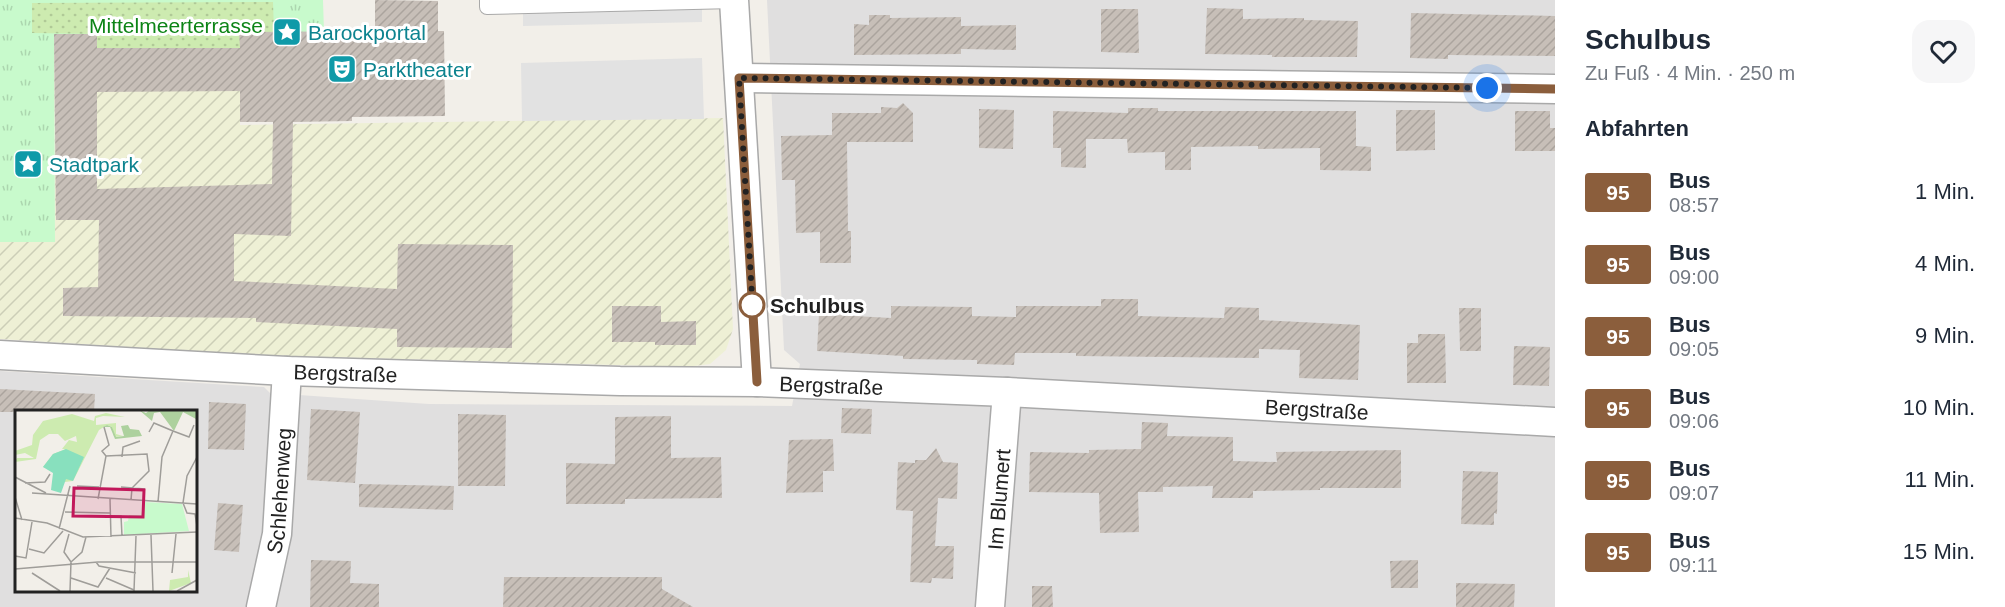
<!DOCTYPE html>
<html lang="de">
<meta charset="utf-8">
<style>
body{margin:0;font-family:Arial,sans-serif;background:#f6f6f7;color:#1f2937;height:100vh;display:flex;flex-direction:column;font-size:22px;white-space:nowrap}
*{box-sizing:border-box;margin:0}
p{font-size:20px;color:#747a83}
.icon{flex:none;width:33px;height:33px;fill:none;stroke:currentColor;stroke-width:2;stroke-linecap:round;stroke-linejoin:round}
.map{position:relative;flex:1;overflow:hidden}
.panel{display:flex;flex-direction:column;background:#fff;width:450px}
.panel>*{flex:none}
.badge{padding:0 12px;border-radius:4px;font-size:21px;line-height:39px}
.you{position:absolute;width:30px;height:30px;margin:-15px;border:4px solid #fff;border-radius:50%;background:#1a73e8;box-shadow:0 0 0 9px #1a73e833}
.map>.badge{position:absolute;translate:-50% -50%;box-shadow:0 0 0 3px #fff}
h2{padding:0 30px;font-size:22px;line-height:54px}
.round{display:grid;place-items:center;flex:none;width:63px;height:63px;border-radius:18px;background:#f6f6f7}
.overview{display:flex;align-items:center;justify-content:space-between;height:102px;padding:0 30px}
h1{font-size:28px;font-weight:700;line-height:45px}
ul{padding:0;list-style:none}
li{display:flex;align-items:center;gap:18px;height:72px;padding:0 30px}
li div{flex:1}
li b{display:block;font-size:22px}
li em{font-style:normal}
li .badge{min-width:66px;font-weight:700;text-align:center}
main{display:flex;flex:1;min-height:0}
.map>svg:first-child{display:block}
.residential{fill:#e0dfdf;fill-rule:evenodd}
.farmland{fill:url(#farmland-furrows)}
.park{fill:url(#park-tufts)}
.garden{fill:url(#garden-dots)}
.parking{fill:#e2e2e2}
.building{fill:url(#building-hatch);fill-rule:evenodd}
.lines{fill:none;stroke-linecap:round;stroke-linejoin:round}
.service-casing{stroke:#a9a9a9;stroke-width:16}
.minor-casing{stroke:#a9a9a9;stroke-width:31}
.service{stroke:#fff;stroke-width:14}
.minor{stroke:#fff;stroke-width:28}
.line-casing{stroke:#fff;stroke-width:14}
.line{stroke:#8b5e3c;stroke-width:9}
.walk{stroke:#222;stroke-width:6;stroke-dasharray:0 10.8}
.stop-dot{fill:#fff;stroke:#8b5e3c;stroke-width:3}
.labels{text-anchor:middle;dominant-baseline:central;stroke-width:6;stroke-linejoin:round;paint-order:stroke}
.park-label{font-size:21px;fill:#0c8416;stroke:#fff}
.culture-label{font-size:21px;fill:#0d838f;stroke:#fff;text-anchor:start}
.stop-label{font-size:21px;font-weight:bold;fill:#222;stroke:#fff;text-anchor:start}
.street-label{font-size:21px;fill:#222;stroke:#fff}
.inset-road{fill:none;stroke:#9f9d99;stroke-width:1.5}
.view{fill:#c2185b;fill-opacity:0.15;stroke:#c2185b;stroke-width:3}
.inset-edge{fill:none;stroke:#222;stroke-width:3}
</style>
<main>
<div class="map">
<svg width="1555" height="607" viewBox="0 0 1555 607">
<defs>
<pattern id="farmland-furrows" width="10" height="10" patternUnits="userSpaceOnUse" patternTransform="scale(1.5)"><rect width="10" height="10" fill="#eef0d5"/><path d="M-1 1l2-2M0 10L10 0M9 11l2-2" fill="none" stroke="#ccceb7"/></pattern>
<pattern id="park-tufts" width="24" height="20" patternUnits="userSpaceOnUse" patternTransform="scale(1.5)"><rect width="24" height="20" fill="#c8facc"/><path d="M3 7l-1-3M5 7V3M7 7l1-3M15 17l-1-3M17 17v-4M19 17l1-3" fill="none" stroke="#acd6af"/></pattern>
<pattern id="garden-dots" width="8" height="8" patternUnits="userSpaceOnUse" patternTransform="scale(1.5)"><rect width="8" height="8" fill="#cdebb0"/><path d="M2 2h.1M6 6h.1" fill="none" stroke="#b0c997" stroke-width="1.8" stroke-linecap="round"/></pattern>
<pattern id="building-hatch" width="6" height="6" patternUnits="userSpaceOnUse" patternTransform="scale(1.5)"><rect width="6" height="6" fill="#c7bfb8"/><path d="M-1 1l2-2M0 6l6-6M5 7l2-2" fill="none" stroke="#aba49e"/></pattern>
</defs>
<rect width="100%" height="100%" fill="#f2efe9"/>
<path class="residential" d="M767,0H1555V607H0V371L264,387L270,393L429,404L792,406L800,364L784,350ZM16,412H195V590H16Z"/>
<path class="farmland" d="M54,34H97V53L109,48H210L211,91H240V125L723,118L733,329L726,350L710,364L686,367L255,355L0,339V242H55Z"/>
<path class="park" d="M0,0H323L324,32L239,33L240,48H109L97,54V34H54L55,242H0Z"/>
<path class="garden" d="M273,2L274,32H240V48H109L97,54V34L32,33V3Z"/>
<path class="parking" d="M702,8V22L523,26V13Z
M702,58L704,119L522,121L521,63Z"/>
<path class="building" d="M375,0L438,1V31H444L445,116L352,117V121L293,122L291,236L234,234V281L397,289L398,244L513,245L512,348L397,347V329L256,322V318L63,316V288L98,287L99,220H56L54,34H97V48H240L239,32L375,31ZM240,91V122H273L272,184L97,189V92Z
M1207,8L1243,9V19L1304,18V20L1358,21L1357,57H1272V55L1205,54Z
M1101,9H1138L1139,53L1101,52Z
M1411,13L1555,16V56L1448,55V59L1410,58Z
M869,15H890V18L961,17V26L1016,25V50L961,49V54L854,55V24L869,25Z
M903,103L913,113V142H847L848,231H851V263H820V232L796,233L795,180H782L781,136L832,135V113H881V107L897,108Z
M1128,108H1158V111H1356V146L1371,147V171L1320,170V148L1258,149V146L1191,147V170H1165V152L1128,153L1127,139H1086V168L1061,167V148H1053V111L1128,113Z
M979,109L1014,110L1013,149L979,148Z
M1396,110H1435V150L1396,151Z
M1515,111H1550V128H1555V151H1515Z
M1101,299H1138V316L1224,318L1225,307L1259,308V320L1360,325L1358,380L1299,378L1300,350L1259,349V358L1076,356V353H1015L1014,365L977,364V360L903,359V356L817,351L819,314L891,318V306L972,307V316L1016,317V306H1101Z
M612,306H661V322L696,321V345H655V342H612Z
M1459,308H1481V351H1460Z
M1418,334H1445L1446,383H1407V343H1418Z
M1514,346L1550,347L1549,386L1513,385Z
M0,389L95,394L94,412H0Z
M209,402L246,404L244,450L208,449Z
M842,408L872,409L871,434L841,433Z
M311,409L360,412L355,483L307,480Z
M458,414L506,415L505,486H458Z
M671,416V458L721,457L722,498L625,499V504H566V463L615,464V417Z
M1142,422L1168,423L1167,436L1233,437V461L1277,462L1276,452L1401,450V488H1320V490L1253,491V498H1212L1213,486L1163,487V492H1138L1139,532L1100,533L1099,493L1029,492L1030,452L1089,453V450L1141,449Z
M833,439L834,471H823V492L786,493L789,440Z
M936,448L943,462L958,463L957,499L938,498L935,546H954L953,579L932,578L931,583L910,582L913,511L896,510L898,462L915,463V460H926Z
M1463,471L1498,472L1497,514L1494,513V525L1461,524Z
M359,484L454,486L453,510L359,507Z
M218,503L243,505L239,552L214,550Z
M311,560L351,561L350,583L379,584V607H310Z
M1418,560V588H1391L1390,561Z
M504,577H662V589L693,607H503Z
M1456,583L1515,584L1514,607H1456Z
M1032,586H1052L1053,607H1032Z"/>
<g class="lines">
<g class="service-casing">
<path id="service" d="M487,0V7L734,1"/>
</g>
<g class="minor-casing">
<g id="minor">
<path d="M734,0L757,382"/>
<path d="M739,78L1555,89"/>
<path id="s1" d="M0,355L287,371L620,381L757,382L1007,392L1555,422"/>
<path id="s2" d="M261,607L277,534L287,371"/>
<path id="s3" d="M990,607L1007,392"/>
</g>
</g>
<use href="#service" class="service"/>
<use href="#minor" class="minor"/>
</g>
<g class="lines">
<g class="line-casing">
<path id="line" d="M757,382L739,78L1555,89"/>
</g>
<use href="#line" class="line"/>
<path class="walk" d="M752,305L753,313L739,78L1487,88"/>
</g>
<defs>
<g id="sight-square" transform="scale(1.5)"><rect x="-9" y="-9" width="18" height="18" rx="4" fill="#0f9aa8" stroke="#fff"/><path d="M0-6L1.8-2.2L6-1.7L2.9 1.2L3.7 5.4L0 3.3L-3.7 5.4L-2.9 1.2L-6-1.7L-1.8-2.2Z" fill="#fff"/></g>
<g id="theatre-square" transform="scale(1.5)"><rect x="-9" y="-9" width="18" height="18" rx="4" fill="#0f9aa8" stroke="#fff"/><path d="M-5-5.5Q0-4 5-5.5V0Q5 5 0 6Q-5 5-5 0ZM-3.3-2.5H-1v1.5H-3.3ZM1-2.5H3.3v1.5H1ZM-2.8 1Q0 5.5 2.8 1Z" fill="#fff"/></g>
</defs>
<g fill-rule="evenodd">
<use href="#sight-square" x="287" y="32"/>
<use href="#theatre-square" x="342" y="69"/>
<use href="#sight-square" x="28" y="164"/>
</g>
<circle class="stop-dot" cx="752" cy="305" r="12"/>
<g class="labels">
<g class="park-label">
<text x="176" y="25">Mittelmeerterrasse</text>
</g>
<g class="culture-label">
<text x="308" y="32">Barockportal</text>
<text x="363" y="69">Parktheater</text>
<text x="49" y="164">Stadtpark</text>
</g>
<g class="stop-label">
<text x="770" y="305">Schulbus</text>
</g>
<g class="street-label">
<text stroke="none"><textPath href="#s1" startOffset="346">Bergstraße</textPath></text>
<text stroke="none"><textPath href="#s1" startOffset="832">Bergstraße</textPath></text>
<text stroke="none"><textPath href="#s1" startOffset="1318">Bergstraße</textPath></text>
<text stroke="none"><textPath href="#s2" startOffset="118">Schlehenweg</textPath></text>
<text stroke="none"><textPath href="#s3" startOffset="108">Im Blumert</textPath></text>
</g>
</g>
<g transform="translate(15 410)">
<rect width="182" height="182" fill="#f2efe9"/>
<path d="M91,3L110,7L88,6L81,8V15L101,13V24L108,26L99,27L97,17L92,15L84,20L58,71L50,72L41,60L28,57L38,44L51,39H47L54,30L62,32L61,26L50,31L43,24H34L25,30L21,49L0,52L2,48H19L10,43L0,45V41L17,35L18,25L28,11L57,4L79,11L80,6ZM173,160L176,173L154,181L155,170L173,167Z" fill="#cdebb0"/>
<path d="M124,0L131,3L135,0H181V9L168,2L159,21L145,2L139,3L137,11ZM92,15L97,17L101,27L109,26L106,16L113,15L115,19L124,20L127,26L100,29L95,17H88Z" fill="#add19e"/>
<path d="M129,92L167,94L174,121L109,125V112L113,111L114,105H126Z" fill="#c8facc"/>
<path d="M51,39L69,47L58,71L51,69L46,83L36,80L38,63L28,57L38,44Z" fill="#88e0be"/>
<path class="inset-road" d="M158,21L174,27L179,15M134,22L139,13L158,21L147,47L143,92M91,46L132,44L134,61L117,78L116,90M107,47L108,37L125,31M182,47L172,66L168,93L172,103L180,104L182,116M0,67L31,83M10,73L30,72L35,64M62,76L84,77M106,77L130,79M17,83L182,94M0,87L7,110M83,89L91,46L87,41L94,35L89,17M95,89L96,127M50,102L95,103M95,106H106L107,126M0,108L32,113L68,127L182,122M44,119L55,76M54,124L49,142L56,152M136,125L138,181M14,139L29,143L48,121M0,146L11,148L17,112M81,152L84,156L121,163M0,159L83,152H182M17,163L45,181M157,163L161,124M56,168L83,177L95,158M91,168L119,180M55,181L56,152L67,142L71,127M119,181L121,126M162,181L182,170"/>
<path class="view" d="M59,78L129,80L128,107L58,106Z"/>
<rect width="182" height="182" class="inset-edge"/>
</g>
</svg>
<div class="you" style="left:1487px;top:88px"></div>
</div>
<section class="panel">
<div class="overview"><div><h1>Schulbus</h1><p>Zu Fuß · 4 Min. · 250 m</p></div><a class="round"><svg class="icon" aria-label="heart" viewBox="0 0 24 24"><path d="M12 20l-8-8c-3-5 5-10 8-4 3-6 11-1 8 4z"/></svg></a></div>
<h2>Abfahrten</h2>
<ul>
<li><span class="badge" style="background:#8b5e3c;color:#fff">95</span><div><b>Bus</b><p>08:57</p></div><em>1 Min.</em></li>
<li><span class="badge" style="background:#8b5e3c;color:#fff">95</span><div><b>Bus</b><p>09:00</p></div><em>4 Min.</em></li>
<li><span class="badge" style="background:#8b5e3c;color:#fff">95</span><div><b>Bus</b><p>09:05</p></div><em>9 Min.</em></li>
<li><span class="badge" style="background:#8b5e3c;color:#fff">95</span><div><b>Bus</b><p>09:06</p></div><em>10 Min.</em></li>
<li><span class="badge" style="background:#8b5e3c;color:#fff">95</span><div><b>Bus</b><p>09:07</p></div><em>11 Min.</em></li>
<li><span class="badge" style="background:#8b5e3c;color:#fff">95</span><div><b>Bus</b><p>09:11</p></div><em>15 Min.</em></li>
</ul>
</section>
</main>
